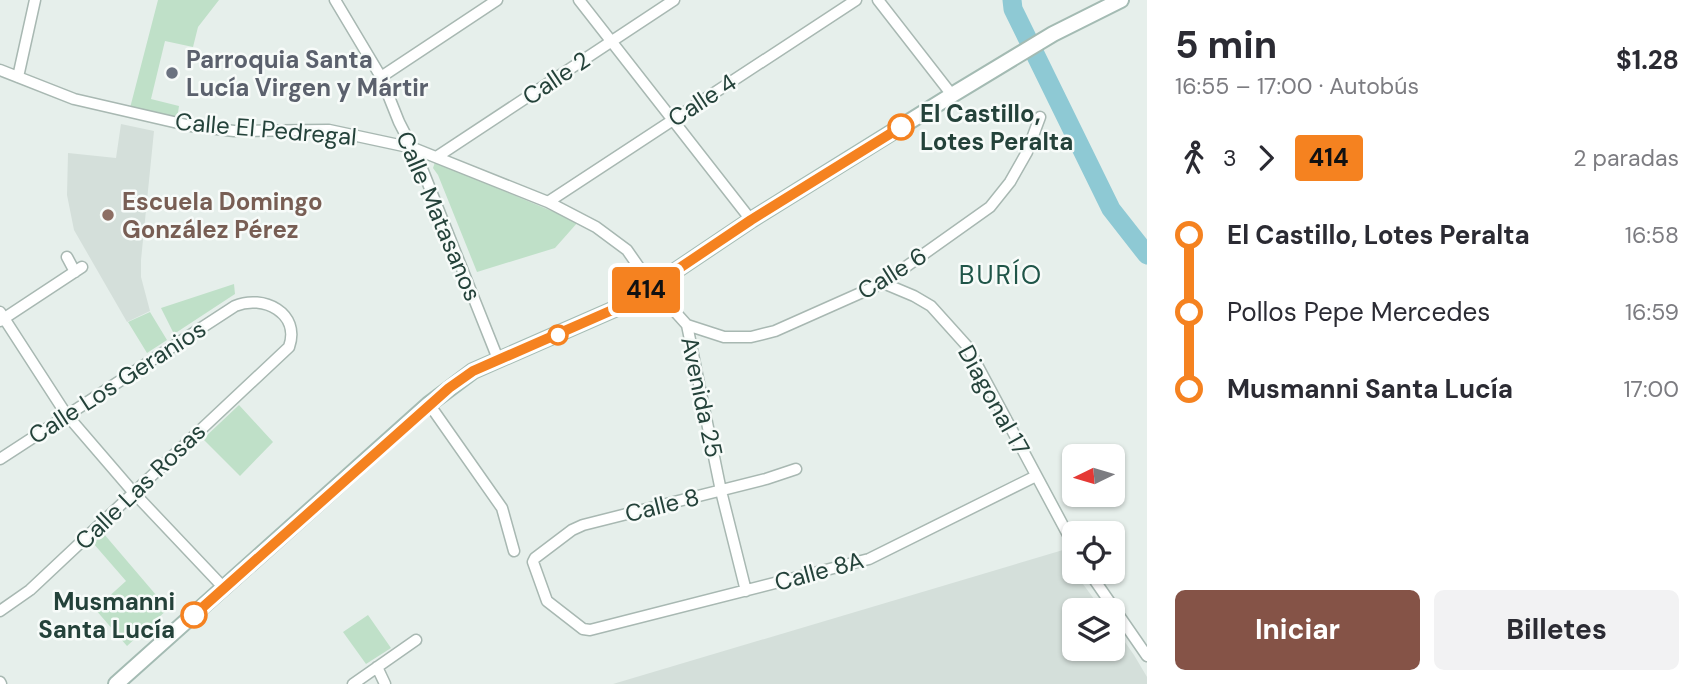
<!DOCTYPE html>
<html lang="es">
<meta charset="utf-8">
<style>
body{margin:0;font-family:"DM Sans",sans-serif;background:#f2f2f3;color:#2b2b33;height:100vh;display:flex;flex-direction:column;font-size:26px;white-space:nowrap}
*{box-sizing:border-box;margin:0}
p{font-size:23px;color:#7c7c81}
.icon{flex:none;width:38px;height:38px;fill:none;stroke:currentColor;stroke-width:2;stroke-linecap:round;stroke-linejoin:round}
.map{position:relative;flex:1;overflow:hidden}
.side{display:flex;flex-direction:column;background:#fff;width:560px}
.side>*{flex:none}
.badge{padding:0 14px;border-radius:5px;font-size:24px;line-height:46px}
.needle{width:46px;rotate:265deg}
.controls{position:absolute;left:1062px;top:444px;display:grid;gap:14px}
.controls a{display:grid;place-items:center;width:63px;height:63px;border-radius:10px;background:#fff;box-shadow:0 2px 5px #0004;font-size:35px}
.map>.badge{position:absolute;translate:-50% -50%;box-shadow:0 0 0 4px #fff}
.legs{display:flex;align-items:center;gap:10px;height:77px;padding:0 28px;font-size:23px}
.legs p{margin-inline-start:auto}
.summary{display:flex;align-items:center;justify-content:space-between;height:119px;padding:0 28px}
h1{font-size:38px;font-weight:700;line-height:52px}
.primary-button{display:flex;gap:14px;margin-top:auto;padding:14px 28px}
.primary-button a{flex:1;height:80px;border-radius:10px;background:#855347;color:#fff;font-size:28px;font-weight:700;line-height:80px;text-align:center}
.primary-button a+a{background:#f2f2f3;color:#2b2b33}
ul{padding:0 28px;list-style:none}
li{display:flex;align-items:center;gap:24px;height:77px;font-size:26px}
li i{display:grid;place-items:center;width:10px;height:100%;margin:0 9px;background:currentColor}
li i::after{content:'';width:18px;height:18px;margin:-9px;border:5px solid;border-radius:50%;background:#fff}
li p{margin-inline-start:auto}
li:first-child i{background:linear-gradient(#0000 50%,currentColor 0)}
li:last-child i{background:linear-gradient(currentColor 50%,#0000 0)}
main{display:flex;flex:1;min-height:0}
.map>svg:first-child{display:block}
.built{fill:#d4dfda}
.green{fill:#bfe0c8}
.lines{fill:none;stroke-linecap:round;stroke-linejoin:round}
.river{stroke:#8ec9d4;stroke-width:19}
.minor-casing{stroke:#a8b8b2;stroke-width:13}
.secondary-casing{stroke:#a4bbb3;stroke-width:18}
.minor{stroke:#fff;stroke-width:10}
.secondary{stroke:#fff;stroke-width:14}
.line-1-casing{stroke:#fff;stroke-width:16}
.line-1{stroke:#f58220;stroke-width:10}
.worship-dot{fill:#6b7280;stroke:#f7fbf9;stroke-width:2.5}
.stop-1-dot{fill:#fff;stroke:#f58220;stroke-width:3.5}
.education-dot{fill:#8d6e63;stroke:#f7fbf9;stroke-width:2.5}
.labels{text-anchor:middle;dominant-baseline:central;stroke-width:5;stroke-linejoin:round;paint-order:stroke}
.worship-label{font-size:24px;font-weight:bold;fill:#5b616d;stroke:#f7fbf9;text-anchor:start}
.street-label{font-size:24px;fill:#24423a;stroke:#f7fbf9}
.stop-label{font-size:24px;font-weight:bold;fill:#24423a;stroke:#f7fbf9;text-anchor:start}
.education-label{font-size:24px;font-weight:bold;fill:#785e54;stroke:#f7fbf9;text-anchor:start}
.neighbourhood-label{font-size:26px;letter-spacing:2px;fill:#1f5548;stroke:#f7fbf9}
</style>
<main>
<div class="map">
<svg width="1147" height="684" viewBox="0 0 1147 684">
<rect width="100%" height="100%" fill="#e6efeb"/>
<path class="built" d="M121,124L154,131L141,260V277L150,311L127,322L74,230L67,195L68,153L116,158Z
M1063,550L1074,572L1103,611H1074V649H1113V625L1134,655L1147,677V684H613Z"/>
<path class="green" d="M158,0H219L198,27L193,47L165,41L151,99L179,106L177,119L130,108Z
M435,162L578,222L555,248L477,272L438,175L433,168Z
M234,284L235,294L174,334L161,308Z
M150,312L167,340L147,353L128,322Z
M239,405L273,442L240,476L203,439Z
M104,534L168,609L127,646L95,609L126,581L93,543Z
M368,615L391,648L366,664L343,632Z"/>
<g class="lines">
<path class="river" d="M1012,0L1013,9L1111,209L1147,255"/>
<g class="minor-casing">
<path id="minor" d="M335,0L381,77L399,122L419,161L498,359
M579,0L751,220
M878,0L952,95
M0,70L74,99L191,126L234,131L329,130L413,148L548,202L596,227L627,250L652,286L687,325L721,491L746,591
M18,77L35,0
M381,77L497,0
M438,156L674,0
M548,202L856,0
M67,257L75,272
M883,283L914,296L931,306L967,346L1074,546
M0,312L66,414L134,493L224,588
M0,321L82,267
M687,325L724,337H751L775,331L883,283L990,207L1010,182L1027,152L1040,117
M429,404L502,508L514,551
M0,459L235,306C263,294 301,313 289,347L30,590L0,611
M796,469L766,479L583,525L572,530L535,558L533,562L547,601L583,629L590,630L869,559L1036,476
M1089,572L1147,656
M377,667L385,684
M0,682L1,684
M353,684L416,640"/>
</g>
<g class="secondary-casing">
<path id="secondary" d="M116,684L429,404L473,371L626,304L751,220L952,95L1053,34L1121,0"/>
</g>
<use href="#minor" class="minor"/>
<use href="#secondary" class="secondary"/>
</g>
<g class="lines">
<g class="line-1-casing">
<path id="line-1" d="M194,615L449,388L473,371L626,304L751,220L901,127"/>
</g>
<use href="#line-1" class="line-1"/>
</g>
<circle class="worship-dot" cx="172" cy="73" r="7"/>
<g class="stop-1-dot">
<circle cx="901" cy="127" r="12"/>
<circle cx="558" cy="335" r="9"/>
<circle cx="194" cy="615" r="12"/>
</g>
<circle class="education-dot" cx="108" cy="215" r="7"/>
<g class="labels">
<g class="worship-label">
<text x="186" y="59">Parroquia Santa<tspan x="186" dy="28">Lucía Virgen y Mártir</tspan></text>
</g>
<g class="street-label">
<text transform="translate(556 78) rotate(-34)">Calle 2</text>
<text transform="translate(702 100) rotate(-33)">Calle 4</text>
<text transform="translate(266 129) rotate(5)">Calle El Pedregal</text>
<text transform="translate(439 216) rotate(67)">Calle Matasanos</text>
<text transform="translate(892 273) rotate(-32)">Calle 6</text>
<text transform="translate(117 382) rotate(-33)">Calle Los Geranios</text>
<text transform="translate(702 397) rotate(78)">Avenida 25</text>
<text transform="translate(994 400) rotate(61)">Diagonal 17</text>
<text transform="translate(140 486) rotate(-44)">Calle Las Rosas</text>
<text transform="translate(662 505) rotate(-14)">Calle 8</text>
<text transform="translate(819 571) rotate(-15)">Calle 8A</text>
</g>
<g class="stop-label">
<text x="920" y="113">El Castillo,<tspan x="920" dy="28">Lotes Peralta</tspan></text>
<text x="175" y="601" text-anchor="end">Musmanni<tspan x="175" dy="28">Santa Lucía</tspan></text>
</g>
<g class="education-label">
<text x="122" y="201">Escuela Domingo<tspan x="122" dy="28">González Pérez</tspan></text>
</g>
<g class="neighbourhood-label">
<text x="1001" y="275">BURÍO</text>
</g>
</g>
</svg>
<div class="controls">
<a><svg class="needle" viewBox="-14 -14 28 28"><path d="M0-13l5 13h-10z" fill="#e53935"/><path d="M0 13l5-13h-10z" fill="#7c7c81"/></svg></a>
<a><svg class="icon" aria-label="locate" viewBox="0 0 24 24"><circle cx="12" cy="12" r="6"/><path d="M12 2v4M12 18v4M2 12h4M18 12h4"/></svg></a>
<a><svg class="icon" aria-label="layers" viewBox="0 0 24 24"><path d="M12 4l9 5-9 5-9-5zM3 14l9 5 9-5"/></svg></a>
</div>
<b class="badge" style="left:646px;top:290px;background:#f58220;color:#111">414</b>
</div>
<section class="side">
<div class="summary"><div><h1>5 min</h1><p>16:55 – 17:00 · Autobús</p></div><b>$1.28</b></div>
<div class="legs"><svg class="icon" aria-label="walk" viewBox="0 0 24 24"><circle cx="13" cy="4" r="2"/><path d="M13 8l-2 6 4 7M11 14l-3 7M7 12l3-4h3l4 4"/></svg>3<svg class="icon" aria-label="forward" viewBox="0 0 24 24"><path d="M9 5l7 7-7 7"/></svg><b class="badge" style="background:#f58220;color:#111">414</b><p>2 paradas</p></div>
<ul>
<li><i style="color:#f58220"></i><b>El Castillo, Lotes Peralta</b><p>16:58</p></li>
<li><i style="color:#f58220"></i><span>Pollos Pepe Mercedes</span><p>16:59</p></li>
<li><i style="color:#f58220"></i><b>Musmanni Santa Lucía</b><p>17:00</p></li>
</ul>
<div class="primary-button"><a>Iniciar</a><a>Billetes</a></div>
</section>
</main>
